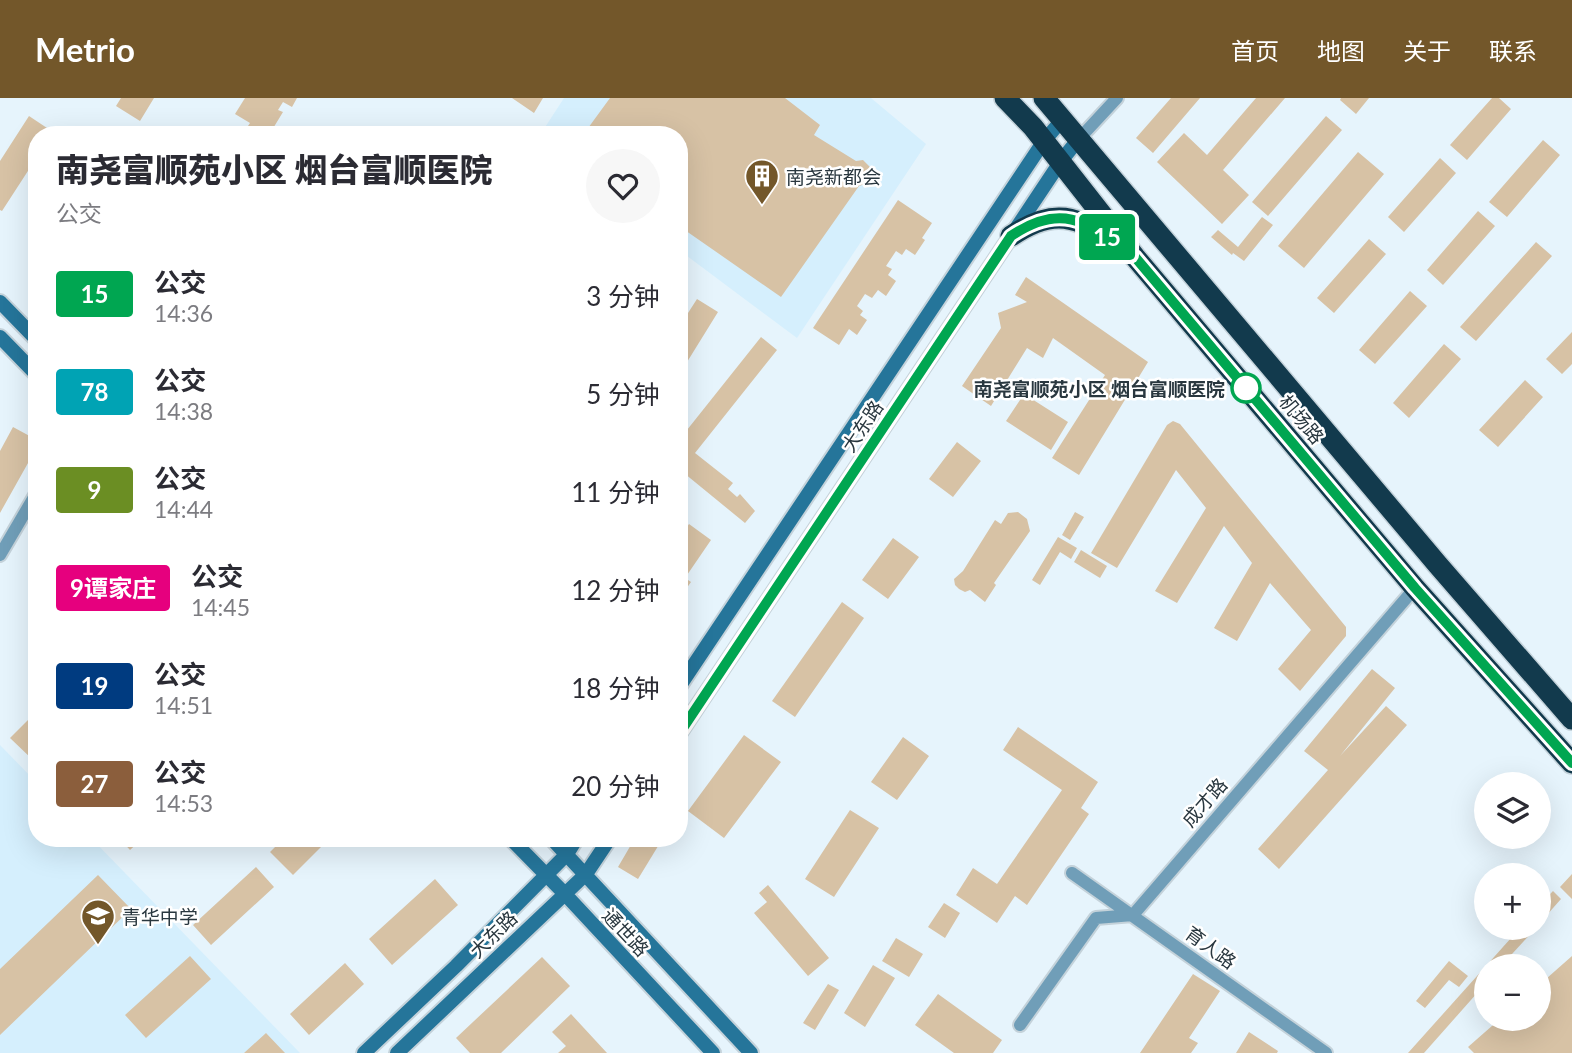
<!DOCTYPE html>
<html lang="zh">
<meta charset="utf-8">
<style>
body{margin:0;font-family:Lato,"Noto Sans SC",sans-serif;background:#f7f7f7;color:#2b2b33;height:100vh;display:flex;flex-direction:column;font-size:26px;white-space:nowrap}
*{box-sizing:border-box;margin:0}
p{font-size:23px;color:#7c7c81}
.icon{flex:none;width:38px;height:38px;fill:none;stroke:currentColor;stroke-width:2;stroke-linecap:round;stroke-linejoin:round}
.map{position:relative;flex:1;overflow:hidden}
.panel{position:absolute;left:28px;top:28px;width:660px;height:721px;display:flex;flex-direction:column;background:#fff;border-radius:28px;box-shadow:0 7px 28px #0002}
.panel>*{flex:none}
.badge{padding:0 14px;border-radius:5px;font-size:24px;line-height:46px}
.buttons{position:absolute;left:1474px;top:674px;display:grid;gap:14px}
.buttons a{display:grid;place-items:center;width:77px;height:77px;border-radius:50%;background:#fff;box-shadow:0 7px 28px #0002;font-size:35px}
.map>.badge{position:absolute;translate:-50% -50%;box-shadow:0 0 0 4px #fff}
.round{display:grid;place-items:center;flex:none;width:74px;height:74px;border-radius:37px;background:#f7f7f7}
.head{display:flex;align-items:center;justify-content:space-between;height:119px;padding:0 28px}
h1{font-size:33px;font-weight:800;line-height:52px}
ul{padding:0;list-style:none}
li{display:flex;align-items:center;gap:21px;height:98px;padding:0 28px}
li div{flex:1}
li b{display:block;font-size:26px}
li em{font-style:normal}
li .badge{min-width:77px;font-weight:700;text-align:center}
header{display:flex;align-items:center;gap:42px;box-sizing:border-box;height:98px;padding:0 35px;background:#73572a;color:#fff}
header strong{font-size:33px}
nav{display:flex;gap:38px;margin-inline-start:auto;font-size:24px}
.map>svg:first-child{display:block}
.built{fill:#d5effd}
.building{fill:#d7c2a5}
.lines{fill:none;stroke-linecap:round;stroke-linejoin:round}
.street-casing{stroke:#c4d2da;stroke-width:16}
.secondary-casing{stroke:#c4d2da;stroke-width:18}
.highway-casing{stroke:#c4d2da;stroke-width:24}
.street{stroke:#709eb8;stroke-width:12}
.secondary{stroke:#25759a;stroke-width:14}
.highway{stroke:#123a4d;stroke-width:21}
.line-casing{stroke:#fff;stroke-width:16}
.line{stroke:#00a651;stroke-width:10}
.stop-dot{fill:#fff;stroke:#00a651;stroke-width:3.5}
.labels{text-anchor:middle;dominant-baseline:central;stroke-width:5;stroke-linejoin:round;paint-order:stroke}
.poi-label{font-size:19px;fill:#29373f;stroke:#fff;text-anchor:start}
.stop-label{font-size:19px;font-weight:bold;fill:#29373f;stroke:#fff;text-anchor:end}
.street-label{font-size:19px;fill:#29373f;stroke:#fff}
</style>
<header>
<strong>Metrio</strong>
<nav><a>首页</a><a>地图</a><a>关于</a><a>联系</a></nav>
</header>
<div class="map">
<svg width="1572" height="955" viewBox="0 0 1572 955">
<rect width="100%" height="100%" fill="#e6f4fc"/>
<path class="built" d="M564,0H871L926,46L797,240L679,152V37H540Z
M0,647L37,685V740H91L300,955H0Z"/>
<path class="building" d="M121,0H154L140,23L116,8Z
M245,0H297L292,9L283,4L278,12L283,14L269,37H232L236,29L244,34L250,25L235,16Z
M512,0H543L534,15Z
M610,0H785L820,27L814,37L856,63L863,62L872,71L871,76L868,85L859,88L781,199L679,128V37H583Z
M1171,0H1200L1153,55L1136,40Z
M1256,0H1285L1223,72L1249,97L1222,126L1157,64L1184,35L1207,57Z
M1341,0H1369L1356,16L1340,2Z
M1492,0H1499L1511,11L1467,62L1450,47Z
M29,18L53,34L51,37H37V59L2,113L0,112V63Z
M1326,18L1342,32L1268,118L1252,104Z
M1543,42L1560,57L1507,119L1489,104Z
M1358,54L1384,76L1304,170L1278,148Z
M1440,60L1456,75L1404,134L1388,119Z
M898,102L932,125L922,140L925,142L915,157L906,151L902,157L896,153L886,168L892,171L888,177L896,183L886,198L878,192L872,200L865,196L857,208L863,213L860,217L867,222L857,237L849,231L839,247L813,230Z
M1478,113L1495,128L1443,187L1427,172Z
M1262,119L1273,127L1244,163L1233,155L1232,157L1211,139L1218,132L1238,149Z
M1369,141L1386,156L1334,215L1317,200Z
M1536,144L1552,158L1476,243L1460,229Z
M1026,179L1148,264L1079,377L1052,360L1105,277L1053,240L1043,260L1027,250L991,308L962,288L1001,230L998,215L1027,204L1015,197Z
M1410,193L1427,208L1375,266L1359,252Z
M697,201L718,214L679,277V210L688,215Z
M1572,234V266L1562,276L1546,261Z
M761,239L777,252L695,355L733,385L728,391L737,399L740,396L755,413L745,425L679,371V342Z
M1444,246L1461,261L1409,320L1393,305Z
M1525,282L1543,299L1498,349L1479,332Z
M1024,296L1068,324L1051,352L1006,323Z
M1173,323L1180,326L1346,529V538L1300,593L1278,571L1311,532L1270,485L1237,543L1214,530L1252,465L1224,428L1177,505L1155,493L1206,410L1176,372L1117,470L1091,455L1167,327Z
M13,329L37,342V349L0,415V353Z
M957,344L981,363L953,399L929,381Z
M1018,414L1027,421L1030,433L994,485L996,487L985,504L970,492L965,494L959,491L955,487L954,481L963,473L995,422L1001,426L1008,415Z
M1075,414L1084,419L1070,442L1062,437Z
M689,426L711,442L685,480L691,484L679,501V440Z
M1058,439L1077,450L1071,461L1060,454L1040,487L1032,482Z
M893,440L919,459L888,501L862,482Z
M1081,452L1107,468L1100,480L1074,464Z
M842,504L864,520L795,619L772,603Z
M1372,571L1395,590L1340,658L1386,608L1407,627L1279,771L1258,751L1328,672L1304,653Z
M37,613V658L33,662L10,640Z
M1018,629L1098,684L1081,710L1089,716L1027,807L1015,798L997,825L956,797L973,770L997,786L1062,692L1003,652Z
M744,637L781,664L724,740L688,713Z
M903,639L929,658L897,702L871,684Z
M850,712L879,730L834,799L805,781Z
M119,740H143L130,752Z
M284,740H330L293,777L270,754Z
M635,740H663L638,781L618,769Z
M256,769L274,789L211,847L193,827Z
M1572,776V801L1560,789Z
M98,777L131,811L0,937V871Z
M435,781L458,807L392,867L369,841Z
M768,787L829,860L808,878L754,815L767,804L759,795Z
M1553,793L1561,801L1538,827V809Z
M944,805L960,815L945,840L928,829Z
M1520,830H1536L1501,868H1486V885L1424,955H1408Z
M896,840L923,856L909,879L882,863Z
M190,858L211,881L146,940L125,917Z
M1572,858V955H1474L1468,949L1501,920H1538V888Z
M542,859L570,888L501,955H470L456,940Z
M1449,863L1468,878L1459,889L1449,882L1425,910L1416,903Z
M345,865L364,886L309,937L290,916Z
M873,867L895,880L865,929L844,915Z
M1193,876L1220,893L1189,940L1198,945L1191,955H1140Z
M828,886L839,892L815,932L803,925Z
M938,896L1002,942L993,955H954L915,927Z
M571,916L607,955H558L566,948L552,934Z
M1249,934L1278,953L1277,955H1236Z
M266,935L285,955H244Z"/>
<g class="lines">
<g class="street-casing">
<path id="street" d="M1078,42L1117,0
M0,457L37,394
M1072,775L1326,955
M1020,927L1096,820L1133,817L1415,490"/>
</g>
<g class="secondary-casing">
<path id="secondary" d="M0,204L37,242
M0,239L37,277
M679,589L1044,43L1062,22
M679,636L1061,63L1078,42
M510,740L564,795L713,955
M551,740L751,955
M364,955L456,868L567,756L577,740
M397,955L586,776L610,740"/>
</g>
<g class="highway-casing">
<path id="highway" d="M1005,0L1033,29L1135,159L1415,490L1572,665
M1044,0L1438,467L1572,621
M1011,138C1054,109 1076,117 1117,146"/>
</g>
<use href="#street" class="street"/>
<use href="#secondary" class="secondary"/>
<use href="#highway" class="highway"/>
</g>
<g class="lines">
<g class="line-casing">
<path id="line" d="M679,636L1011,138C1064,102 1089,126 1135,159L1415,490L1572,665"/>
</g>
<use href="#line" class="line"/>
</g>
<defs>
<g id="building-pin" transform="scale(1.75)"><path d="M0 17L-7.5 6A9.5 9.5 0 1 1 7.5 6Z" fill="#73572a" stroke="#fff"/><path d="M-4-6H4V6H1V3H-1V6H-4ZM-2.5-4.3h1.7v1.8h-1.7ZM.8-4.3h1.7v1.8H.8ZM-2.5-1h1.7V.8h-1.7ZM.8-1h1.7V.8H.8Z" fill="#fff"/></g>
<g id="school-pin" transform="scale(1.75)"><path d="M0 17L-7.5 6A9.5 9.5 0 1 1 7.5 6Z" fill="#73572a" stroke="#fff"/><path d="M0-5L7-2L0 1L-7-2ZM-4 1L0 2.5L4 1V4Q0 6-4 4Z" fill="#fff"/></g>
</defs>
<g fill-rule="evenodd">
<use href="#building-pin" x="762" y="78"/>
<use href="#school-pin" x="98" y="818"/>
</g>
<circle class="stop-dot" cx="1246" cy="290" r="14"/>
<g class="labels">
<g class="poi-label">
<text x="786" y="78">南尧新都会</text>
<text x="122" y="818">青华中学</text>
</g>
<g class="stop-label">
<text x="1225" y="290">南尧富顺苑小区 烟台富顺医院</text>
</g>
<g class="street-label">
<text transform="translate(1302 321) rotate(50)">机场路</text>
<text transform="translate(862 328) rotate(-56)">大东路</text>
<text transform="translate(1204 704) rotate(-49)">成才路</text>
<text transform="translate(626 834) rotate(47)">通世路</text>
<text transform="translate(493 836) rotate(-44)">大东路</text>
<text transform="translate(1211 849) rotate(36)">育人路</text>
</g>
</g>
</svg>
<div class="buttons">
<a><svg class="icon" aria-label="layers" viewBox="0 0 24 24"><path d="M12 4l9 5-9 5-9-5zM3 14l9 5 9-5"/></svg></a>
<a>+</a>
<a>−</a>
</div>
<b class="badge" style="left:1107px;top:139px;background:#00a651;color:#fff">15</b>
<section class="panel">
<div class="head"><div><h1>南尧富顺苑小区 烟台富顺医院</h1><p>公交</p></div><a class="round"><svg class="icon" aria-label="heart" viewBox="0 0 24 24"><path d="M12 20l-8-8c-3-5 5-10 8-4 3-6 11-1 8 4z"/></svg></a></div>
<ul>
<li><span class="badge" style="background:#00a651;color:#fff">15</span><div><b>公交</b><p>14:36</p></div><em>3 分钟</em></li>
<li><span class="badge" style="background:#00a3b4;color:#fff">78</span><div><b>公交</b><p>14:38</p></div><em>5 分钟</em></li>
<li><span class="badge" style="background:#6b8e23;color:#fff">9</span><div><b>公交</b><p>14:44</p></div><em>11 分钟</em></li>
<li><span class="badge" style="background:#e6007e;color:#fff">9谭家庄</span><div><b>公交</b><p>14:45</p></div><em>12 分钟</em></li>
<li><span class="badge" style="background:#003b80;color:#fff">19</span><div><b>公交</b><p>14:51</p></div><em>18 分钟</em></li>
<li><span class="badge" style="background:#8b5e3c;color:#fff">27</span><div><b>公交</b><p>14:53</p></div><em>20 分钟</em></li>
</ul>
</section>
</div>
